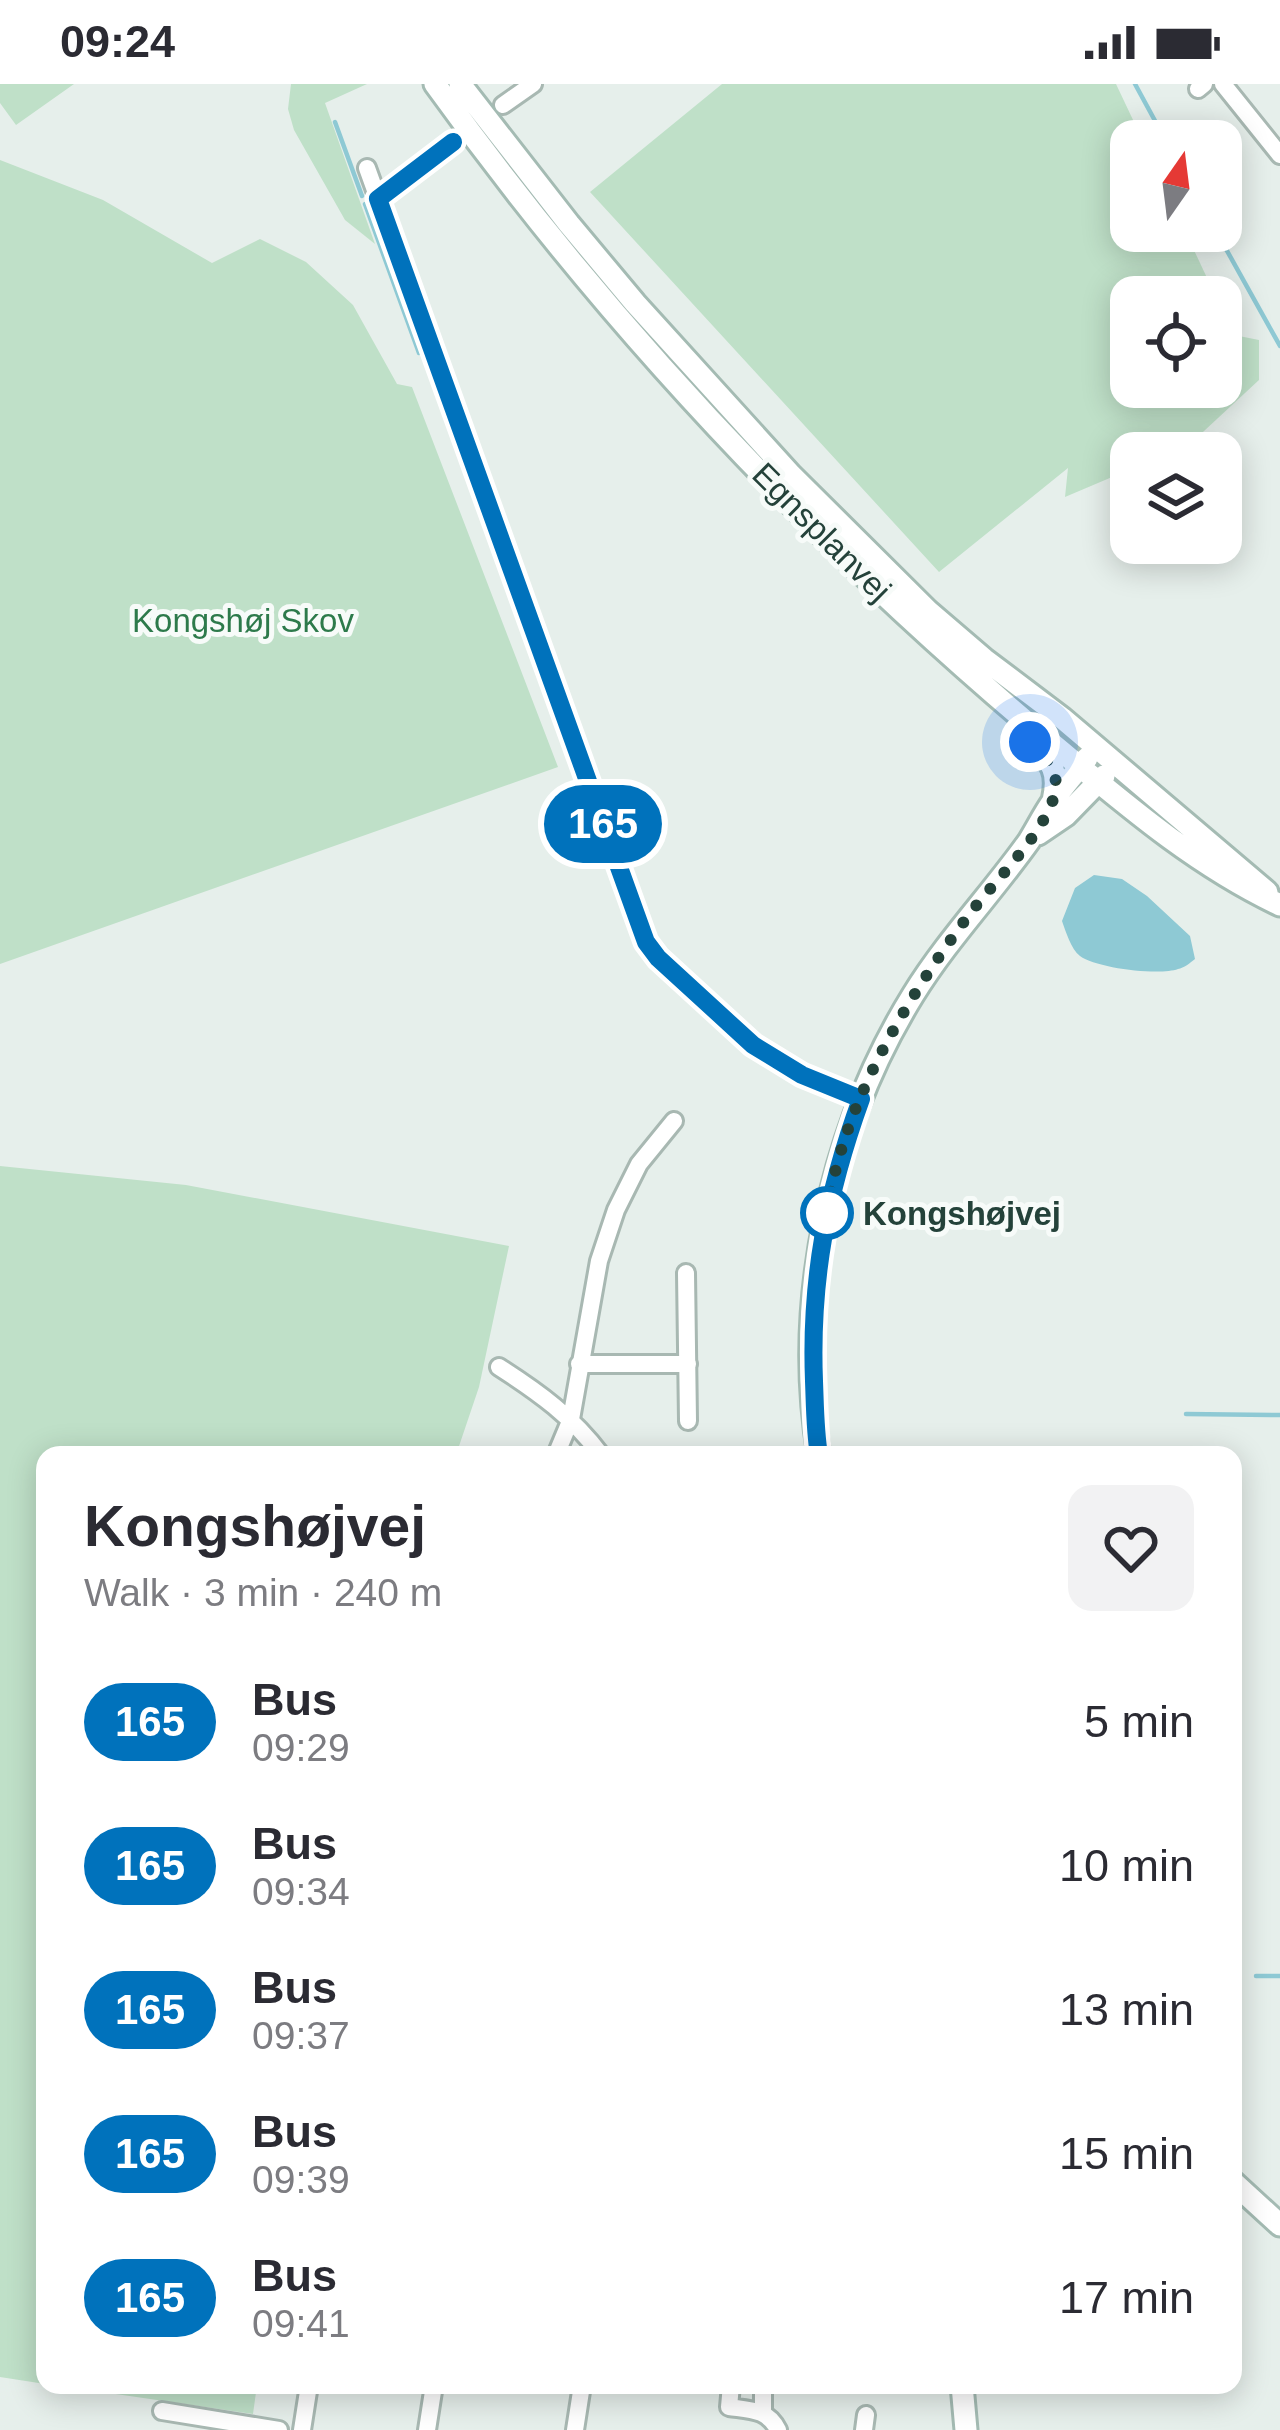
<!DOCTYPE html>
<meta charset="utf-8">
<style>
body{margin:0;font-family:Helvetica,sans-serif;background:#f2f2f3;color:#2b2b33;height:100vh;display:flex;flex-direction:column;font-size:45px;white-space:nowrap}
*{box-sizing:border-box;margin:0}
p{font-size:39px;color:#7c7c81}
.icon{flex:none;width:66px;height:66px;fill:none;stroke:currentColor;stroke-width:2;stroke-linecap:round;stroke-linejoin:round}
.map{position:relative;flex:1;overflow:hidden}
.drawer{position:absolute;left:36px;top:1362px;width:1206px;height:948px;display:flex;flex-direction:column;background:#fff;border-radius:24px;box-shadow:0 6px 30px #0003}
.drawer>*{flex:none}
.badge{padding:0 24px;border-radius:39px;font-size:42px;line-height:78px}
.needle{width:78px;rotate:14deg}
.controls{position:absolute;left:1110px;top:36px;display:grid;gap:24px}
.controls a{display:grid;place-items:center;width:132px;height:132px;border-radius:24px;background:#fff;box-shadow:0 6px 30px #0003;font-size:60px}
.you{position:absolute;width:60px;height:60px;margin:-30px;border:9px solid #fff;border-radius:50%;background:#1a73e8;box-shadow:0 0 0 18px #1a73e833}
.map>.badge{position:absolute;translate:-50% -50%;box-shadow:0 0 0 6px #fff}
.round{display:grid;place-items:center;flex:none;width:126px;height:126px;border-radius:24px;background:#f2f2f3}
.overview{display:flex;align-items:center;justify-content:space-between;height:204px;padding:0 48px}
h1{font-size:57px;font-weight:700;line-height:90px}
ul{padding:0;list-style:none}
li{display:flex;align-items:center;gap:36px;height:144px;padding:0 48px}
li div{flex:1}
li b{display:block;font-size:45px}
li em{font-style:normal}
li .badge{min-width:132px;font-weight:700;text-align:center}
.status{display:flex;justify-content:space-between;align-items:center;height:84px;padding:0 60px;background:#fff;direction:ltr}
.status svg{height:33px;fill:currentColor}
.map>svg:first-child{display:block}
.green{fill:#bfe0c8}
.water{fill:#8ec9d4}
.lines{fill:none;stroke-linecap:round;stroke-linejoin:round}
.stream{stroke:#8ec9d4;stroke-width:4.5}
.street-casing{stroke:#a8b8b2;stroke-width:22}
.secondary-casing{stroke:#a4bbb3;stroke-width:27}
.street{stroke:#fff;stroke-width:16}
.secondary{stroke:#fff;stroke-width:21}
.line-casing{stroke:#fff;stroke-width:27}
.line{stroke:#0072bc;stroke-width:18}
.walk{stroke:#24423a;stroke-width:12;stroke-dasharray:0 21.6}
.stop-dot{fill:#fff;stroke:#0072bc;stroke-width:6}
.labels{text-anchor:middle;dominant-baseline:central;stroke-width:10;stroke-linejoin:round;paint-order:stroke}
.street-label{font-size:33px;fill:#24423a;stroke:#f7fbf9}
.park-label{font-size:33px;fill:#2d7a4b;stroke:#f7fbf9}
.stop-label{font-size:33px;font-weight:bold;fill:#24423a;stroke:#f7fbf9;text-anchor:start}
</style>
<div class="status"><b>09:24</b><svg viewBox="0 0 49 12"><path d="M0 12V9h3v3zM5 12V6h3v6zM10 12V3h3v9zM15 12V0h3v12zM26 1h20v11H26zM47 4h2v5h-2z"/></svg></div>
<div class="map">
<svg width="1280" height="2346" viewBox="0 0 1280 2346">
<rect width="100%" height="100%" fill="#e6efeb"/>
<path class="green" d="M0,0H74L16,41L0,19Z
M291,0H367L325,19L375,160L345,136L294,46L288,25Z
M722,0H1116L1143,57H1131V147H1185L1216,213H1131V303H1221V223L1234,251L1259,256V296L1190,360L1169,369H1131V385L1065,413L1068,384L939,488L590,108Z
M0,76L103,116L212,179L260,155L306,178L353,221L397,300L412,303L558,683L0,880Z
M0,1082L186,1101L509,1162L479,1303L456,1371H45V2300L0,2293Z
M54,2301H257L253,2330Z"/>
<path class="water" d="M1094,791L1122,795L1147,812L1190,852L1195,875C1190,879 1184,884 1178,885C1159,892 1096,884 1080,872C1071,865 1066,848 1062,837L1075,804Z"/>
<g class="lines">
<path class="stream" d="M1135,0L1166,57
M335,38L362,112
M365,120L419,269
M1216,147L1280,262
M1186,1330L1280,1331
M1256,1892H1280"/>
<g class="street-casing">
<path id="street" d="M1223,0L1280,71
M1198,5L1204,0
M503,21L533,0
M367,84L646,858L658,874L753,961L802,991L861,1015
M378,115L453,58
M686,1189L688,1337
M579,1280H688
M499,1283C538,1308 573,1333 601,1371
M556,1371L571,1335L599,1177L616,1126L639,1080L674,1037
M731,2301L729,2323C750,2326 768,2325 778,2346
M162,2327L279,2346
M763,2328V2301
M302,2346L309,2301
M427,2346L434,2301
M575,2346L582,2301
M864,2346L866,2331"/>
</g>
<g class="secondary-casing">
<path id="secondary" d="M435,0C608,241 816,461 1043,652C1118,714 1191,779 1280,821
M460,0L569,140L635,219L791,391L928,527L984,575L1062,634L1267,808
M1025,652C1048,676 1061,682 1053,717
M1038,750L1066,731L1104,692
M819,1371C793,1217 831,1044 913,911C947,856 992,809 1029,757C1037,744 1044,730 1053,717C1063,702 1076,688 1087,674
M1233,2098L1280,2141
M962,2301L966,2346"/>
</g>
<use href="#street" class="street"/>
<use href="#secondary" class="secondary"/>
</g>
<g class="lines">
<g class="line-casing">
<path id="line" d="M453,58L378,115L646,858L658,874L753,961L802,991L861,1015C827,1109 810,1196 814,1297C815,1322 815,1347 819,1371"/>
</g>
<use href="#line" class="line"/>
<path class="walk" d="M827,1129C843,1020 904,919 968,832C995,796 1040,755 1054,713C1061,688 1047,674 1030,658"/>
</g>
<circle class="stop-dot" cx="827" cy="1129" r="24"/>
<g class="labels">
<g class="street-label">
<text transform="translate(822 448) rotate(45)">Egnsplanvej</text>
</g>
<g class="park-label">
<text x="243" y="536">Kongshøj Skov</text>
</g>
<g class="stop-label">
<text x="863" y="1129">Kongshøjvej</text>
</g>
</g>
</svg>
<div class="controls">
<a><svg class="needle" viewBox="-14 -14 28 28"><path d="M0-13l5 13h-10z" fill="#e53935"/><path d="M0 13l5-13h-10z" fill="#7c7c81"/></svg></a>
<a><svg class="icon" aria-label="locate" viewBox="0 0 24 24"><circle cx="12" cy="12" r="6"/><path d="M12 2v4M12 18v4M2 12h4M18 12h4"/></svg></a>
<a><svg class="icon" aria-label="layers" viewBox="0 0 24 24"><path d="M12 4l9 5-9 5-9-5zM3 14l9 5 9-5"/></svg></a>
</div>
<div class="you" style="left:1030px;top:658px"></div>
<b class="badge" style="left:603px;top:740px;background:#0072bc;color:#fff">165</b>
<section class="drawer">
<div class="overview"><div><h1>Kongshøjvej</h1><p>Walk · 3 min · 240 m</p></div><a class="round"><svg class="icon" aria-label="heart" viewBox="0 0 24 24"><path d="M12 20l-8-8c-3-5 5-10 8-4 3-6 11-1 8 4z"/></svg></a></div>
<ul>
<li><span class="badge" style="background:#0072bc;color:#fff">165</span><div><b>Bus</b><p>09:29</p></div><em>5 min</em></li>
<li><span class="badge" style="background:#0072bc;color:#fff">165</span><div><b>Bus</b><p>09:34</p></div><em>10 min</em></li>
<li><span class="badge" style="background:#0072bc;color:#fff">165</span><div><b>Bus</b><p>09:37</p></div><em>13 min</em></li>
<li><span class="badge" style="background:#0072bc;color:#fff">165</span><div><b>Bus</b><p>09:39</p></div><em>15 min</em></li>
<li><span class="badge" style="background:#0072bc;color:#fff">165</span><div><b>Bus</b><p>09:41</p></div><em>17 min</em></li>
</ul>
</section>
</div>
